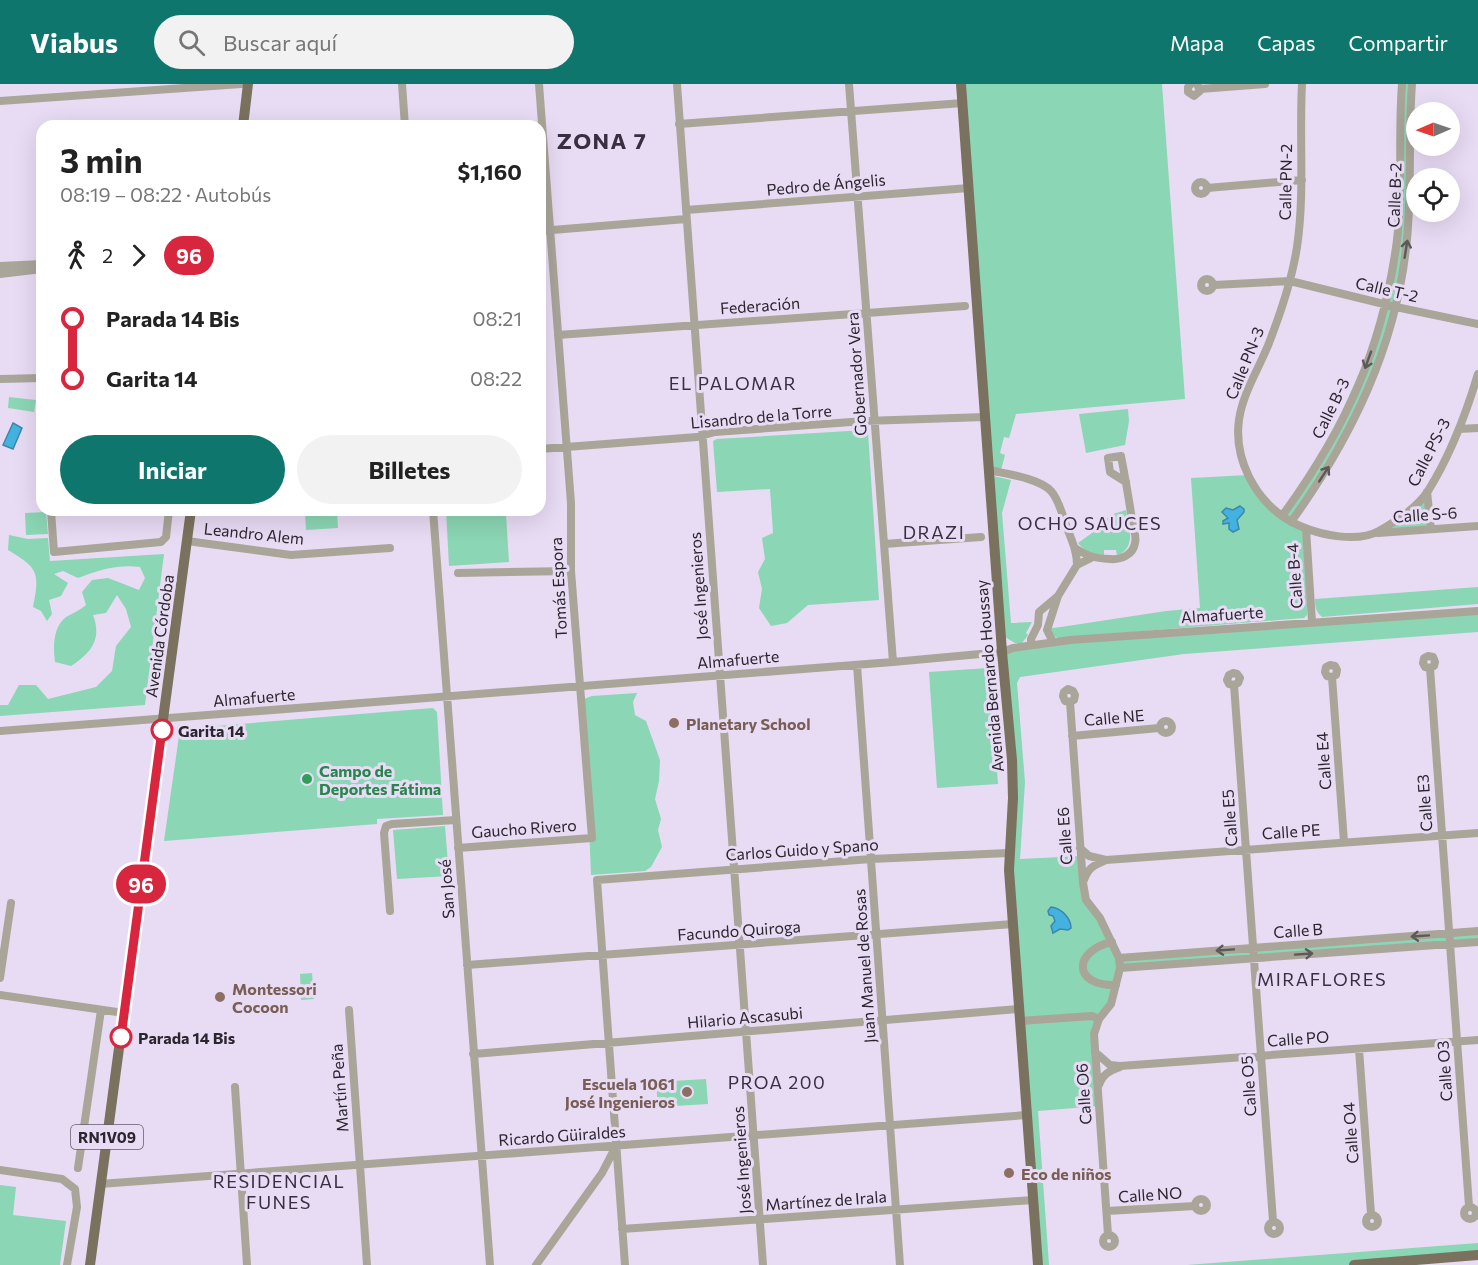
<!DOCTYPE html>
<html lang="es">
<meta charset="utf-8">
<style>
body{margin:0;font-family:Commissioner,sans-serif;background:#f2f2f2;color:#222;height:100vh;display:flex;flex-direction:column;font-size:22px;white-space:nowrap}
*{box-sizing:border-box;margin:0}
p{font-size:20px;color:#767676}
.icon{flex:none;width:33px;height:33px;fill:none;stroke:currentColor;stroke-width:2;stroke-linecap:round;stroke-linejoin:round}
.map{position:relative;flex:1;overflow:hidden}
.side{position:absolute;left:36px;top:36px;width:510px;height:396px;display:flex;flex-direction:column;background:#fff;border-radius:18px;box-shadow:0 6px 24px #0002}
.side>*{flex:none}
.badge{padding:0 12px;border-radius:20px;font-size:21px;line-height:39px}
.needle{width:39px;rotate:268deg}
.tools{position:absolute;left:1406px;top:18px;display:grid;gap:12px}
.tools a{display:grid;place-items:center;width:54px;height:54px;border-radius:50%;background:#fff;box-shadow:0 6px 24px #0002;font-size:30px}
.map>.badge{position:absolute;translate:-50% -50%;box-shadow:0 0 0 3px #fff}
.legs{display:flex;align-items:center;gap:9px;height:66px;padding:0 24px;font-size:20px}
.legs p{margin-inline-start:auto}
.overview{display:flex;align-items:center;justify-content:space-between;height:102px;padding:0 24px}
h1{font-size:33px;font-weight:700;line-height:45px}
.cta{display:flex;gap:12px;margin-top:auto;padding:12px 24px}
.cta a{flex:1;height:69px;border-radius:36px;background:#0f766e;color:#fff;font-size:24px;font-weight:700;line-height:69px;text-align:center}
.cta a+a{background:#f2f2f2;color:#222}
ul{padding:0 24px;list-style:none}
li{display:flex;align-items:center;gap:21px;height:60px;font-size:22px}
li i{display:grid;place-items:center;width:9px;height:100%;margin:0 8px;background:currentColor}
li i::after{content:'';width:15px;height:15px;margin:-8px;border:4px solid;border-radius:50%;background:#fff}
li p{margin-inline-start:auto}
li:first-child i{background:linear-gradient(#0000 50%,currentColor 0)}
li:last-child i{background:linear-gradient(currentColor 50%,#0000 0)}
header{display:flex;align-items:center;gap:36px;box-sizing:border-box;height:84px;padding:0 30px;background:#0f766e;color:#fff}
header strong{font-size:28px}
nav{display:flex;gap:33px;margin-inline-start:auto;font-size:21px}
.search{width:420px;height:54px;background:#f2f2f2;display:flex;align-items:center;gap:15px;box-sizing:border-box;padding:0 21px;border-radius:33px;color:#767676;font-size:22px}
.map>svg:first-child{display:block}
.green{fill:#8bd6b4}
.water{fill:#44b2e0;stroke:#3c88ab;stroke-width:1.5}
.lines{fill:none;stroke-linecap:round;stroke-linejoin:round}
.minor{stroke:#a9a599;stroke-width:8}
.major{stroke:#7a725e;stroke-width:10}
.oneway{stroke:#5d5859}
.line-1-casing{stroke:#fff;stroke-width:14}
.line-1{stroke:#d7263d;stroke-width:9}
.education-dot{fill:#8d6e63;stroke:#e8dbf4;stroke-width:2}
.stop-1-dot{fill:#fff;stroke:#d7263d;stroke-width:3}
.leisure-dot{fill:#2e9e5b;stroke:#e8dbf4;stroke-width:2}
.labels{text-anchor:middle;dominant-baseline:central;stroke-width:6;stroke-linejoin:round;paint-order:stroke}
.shield{fill:#e8dbf4;stroke:#635c69;stroke-width:1.5}
.shield-label{font-size:15px;font-weight:bold;fill:#2a252e}
.street-label{font-size:16px;fill:#2a252e;stroke:#e8dbf4}
.education-label{font-size:16px;font-weight:bold;fill:#785e54;stroke:#e8dbf4;text-anchor:start}
.stop-label{font-size:16px;font-weight:bold;fill:#2a252e;stroke:#e8dbf4;text-anchor:start}
.leisure-label{font-size:16px;font-weight:bold;fill:#27864d;stroke:#e8dbf4;text-anchor:start}
.neighbourhood-label{font-size:18px;letter-spacing:1.5px;fill:#392e42;stroke:#e8dbf4}
.district-label{font-size:22px;font-weight:bold;letter-spacing:1.5px;fill:#392e42;stroke:#e8dbf4}
</style>
<header>
<strong>Viabus</strong>
<div class="search"><svg class="icon" aria-label="search" viewBox="0 0 24 24"><circle cx="10" cy="10" r="6"/><path d="M15 15l6 6"/></svg>Buscar aquí</div>
<nav><a>Mapa</a><a>Capas</a><a>Compartir</a></nav>
</header>
<div class="map">
<svg width="1478" height="1181" viewBox="0 0 1478 1181">
<rect width="100%" height="100%" fill="#e8dbf4"/>
<path class="green" d="M961,0H1162L1185,315L1016,330L1009,354L1004,353L1000,369L1005,371L1001,386L992,383Z
M1402,0H1412L1410,100L1396,223L1366,310L1291,437L1306,445L1307,531L1304,534L1058,554L1053,552L1049,542L1053,544L1061,543L1166,527L1200,524L1191,394L1248,391L1282,431L1318,381L1380,243L1397,155Z
M9,313L36,316L34,328L8,324Z
M1128,325L1129,337L1125,361L1086,369L1079,330Z
M865,346L868,348L879,516L808,521L787,539L771,542L759,524L762,505L758,488L765,475L762,454L773,449L770,405L717,408L713,357L717,355Z
M993,392L1011,396L1002,429L1011,539L1032,538L1026,549L1028,551L1022,559H1015L1005,553Z
M1427,408L1431,445L1375,449Z
M446,426H490V431L506,430L509,478L449,482Z
M1126,426C1129,444 1137,463 1117,472L1116,466H1104V471C1093,470 1085,468 1078,459L1099,444L1110,431Z
M46,428L48,450L26,451L25,429Z
M337,428L338,444L306,446L305,430Z
M9,451L28,455L48,454L50,477L164,470L145,621L0,632V621H8L19,601H36L48,615L96,603L112,587L116,562L131,543L126,525L117,511L106,529L93,531C102,555 92,568 71,582L55,578C53,563 53,543 66,533C73,529 80,526 86,521L82,508L92,496L108,494L139,506L145,494L140,483C118,480 98,486 78,494L63,487L54,490L68,499L61,512L49,516L52,530L47,537L41,527L33,523C40,488 38,484 8,466Z
M1478,503V520L1322,533C1316,528 1315,523 1315,515Z
M1478,527V548L1184,570L1020,593L1017,599L1025,698L1020,775L1081,772L1086,816L1119,873L1478,847V858L1120,884L1115,908L1094,950L1099,1022L1038,1027L1049,1181H1038L1009,786L1013,743L1002,568L1013,564Z
M988,584L990,589L998,700L937,704L929,588Z
M637,609L633,618L635,631L646,637L660,676L659,697L655,715L661,735L658,746L662,763L651,783L645,787L591,791L584,615L592,612Z
M433,624L437,628L443,731L377,735V740L164,757L180,645Z
M445,742L449,792L397,795L393,746Z
M312,889L314,915L301,916L300,890Z
M706,995L708,1020L658,1023L656,998Z
M0,1101L16,1103L13,1131L66,1137L60,1181H0Z
M1478,1159V1171L1411,1181H1187Z"/>
<path class="water" d="M13,339L22,344L13,365L3,361Z
M1240,422L1244,425V428L1237,436L1239,445L1233,448L1229,445V439L1223,440V437L1228,434L1222,428L1226,424L1233,426Z
M1051,823C1061,824 1071,834 1071,844L1068,846L1060,845L1053,849L1051,842L1055,837L1053,832L1049,831L1048,827Z"/>
<g class="lines">
<path class="minor" d="M402,0L405,42
M677,0L763,1181
M849,0L893,578
M1191,0L1188,3V8L1194,12L1200,7L1197,0
M1302,0C1299,54 1305,109 1297,163C1292,196 1281,228 1269,259C1261,280 1248,300 1242,322C1228,370 1255,422 1300,442C1321,451 1357,459 1379,447C1396,437 1417,424 1428,407C1450,372 1466,330 1478,290
M1200,5L1265,0
M0,17L241,0
M679,40L963,19
M1195 104a6 6 0 1 1 12 0a6 6 0 1 1-12 0Z
M1207,104L1302,96
M686,126L969,104
M540,147L686,135
M0,182L42,180
M0,190L42,185
M1201 201a6 6 0 1 1 12 0a6 6 0 1 1-12 0Z
M1214,201L1290,197L1396,223L1478,240
M558,251L965,222
M0,295L42,294
M1459,345L1478,344
M540,365L697,353L715,348L865,337L985,333
M989,386C1006,390 1039,394 1051,407C1059,416 1062,430 1066,441C1071,455 1077,466 1077,481
M1427,408L1431,445
M433,426L490,1181
M51,427L54,468L161,458L166,453L169,426
M1282,432C1346,344 1383,264 1397,156C1403,104 1398,52 1402,0
M1291,438C1352,353 1397,261 1407,155C1412,103 1408,52 1412,0
M1306,445L1312,538
M1378,449L1478,442
M187,457L291,471L390,464
M884,460L981,453
M1075,464C1089,473 1094,474 1110,475C1121,476 1133,471 1135,459C1137,452 1133,443 1132,436C1129,415 1125,393 1121,372L1108,374L1110,388L1126,398
M458,489L571,487
M1053,558L1047,546L1058,512L1077,481L1091,474
M1031,561V555L1038,541L1039,528L1058,512
M857,581L900,1181
M1430,584L1425,583L1423,579L1424,574L1428,572L1433,573L1435,578L1434,582L1430,584L1469,1122
M1332,593L1327,592L1325,588L1326,583L1330,581L1335,582L1337,586L1336,591L1332,593L1344,758
M1234,601L1229,600L1227,596L1229,591L1233,589L1237,590L1240,594L1238,599L1234,601L1273,1137
M1070,618L1065,617L1063,612L1064,608L1068,605L1073,607L1075,611L1074,616L1070,618L1083,799L1086,816L1100,834L1119,874L1120,884L1111,920L1099,935L1094,950L1108,1151
M1160 643a6 6 0 1 1 12 0a6 6 0 1 1-12 0Z
M0,647L893,578L1002,568L1013,564L1070,556L1478,527
M1072,652L1159,644
M458,764L592,754L571,487V419L539,0
M1080,764L1089,772L1106,776
M1084,796C1088,784 1094,781 1106,776L1478,749
M390,827L384,749L386,742L392,740L456,736
M1112,858C1074,866 1071,902 1116,901
M1119,874L1478,847
M467,881L1013,840
M1120,884L1478,858
M0,894L11,819
M0,911L124,929
M349,926L367,1181
M1020,937L1092,932L1099,935
M1359,965L1371,1130
M1095,968L1110,981L1120,982L1478,956
M473,970L1019,925
M1099,1001C1103,990 1109,987 1120,983
M235,1003L247,1181
M78,1084L101,926
M0,1086L62,1095L75,1105L77,1123L67,1181
M100,1100L1027,1031
M1195 1121a6 6 0 1 1 12 0a6 6 0 1 1-12 0Z
M1464 1129a6 6 0 1 1 12 0a6 6 0 1 1-12 0Z
M1107,1127L1195,1122
M1366 1137a6 6 0 1 1 12 0a6 6 0 1 1-12 0Z
M1268 1144a6 6 0 1 1 12 0a6 6 0 1 1-12 0Z
M622,1145L1033,1116
M1103 1157a6 6 0 1 1 12 0a6 6 0 1 1-12 0Z
M536,1181L602,1089L616,1062
M625,1181L597,796L871,775L1009,769"/>
<path class="major" d="M961,0L1002,568L1012,676L1013,714L1009,786L1038,1181
M243,42L248,0
M90,1181L191,426
M1354,1181L1478,1171"/>
</g>
<defs><path id="oneway-shaft" d="M-6 0H5M1.5-3L5.5 0L1.5 3" fill="none" stroke-width="1.6" stroke-linecap="round" stroke-linejoin="round" transform="scale(1.5)"/></defs>
<g class="oneway">
<use href="#oneway-shaft" transform="translate(1406 165) rotate(-81)"/>
<use href="#oneway-shaft" transform="translate(1368 276) rotate(110)"/>
<use href="#oneway-shaft" transform="translate(1324 390) rotate(-57)"/>
<use href="#oneway-shaft" transform="translate(1420 852) rotate(176)"/>
<use href="#oneway-shaft" transform="translate(1225 866) rotate(176)"/>
<use href="#oneway-shaft" transform="translate(1304 870) rotate(-4)"/>
</g>
<g class="lines">
<g class="line-1-casing">
<path id="line-1" d="M121,953L162,646"/>
</g>
<use href="#line-1" class="line-1"/>
</g>
<g class="education-dot">
<circle cx="674" cy="639" r="6"/>
<circle cx="220" cy="913" r="6"/>
<circle cx="687" cy="1008" r="6"/>
<circle cx="1009" cy="1089" r="6"/>
</g>
<g class="stop-1-dot">
<circle cx="162" cy="646" r="10"/>
<circle cx="121" cy="953" r="10"/>
</g>
<circle class="leisure-dot" cx="307" cy="695" r="6"/>
<g class="labels">
<rect class="shield" x="71" y="1041" width="72" height="24" rx="4.5"/>
<g class="shield-label">
<text x="107" y="1053">RN1V09</text>
</g>
<g class="street-label">
<text transform="translate(1285 98) rotate(-89)">Calle PN-2</text>
<text transform="translate(826 100) rotate(-5)">Pedro de Ángelis</text>
<text transform="translate(1394 111) rotate(-88)">Calle B-2</text>
<text transform="translate(1387 205) rotate(13)">Calle T-2</text>
<text transform="translate(760 221) rotate(-4)">Federación</text>
<text transform="translate(1244 279) rotate(-68)">Calle PN-3</text>
<text transform="translate(856 290) rotate(-94)">Gobernador Vera</text>
<text transform="translate(1330 324) rotate(-64)">Calle B-3</text>
<text transform="translate(761 332) rotate(-5)">Lisandro de la Torre</text>
<text transform="translate(1428 368) rotate(-63)">Calle PS-3</text>
<text transform="translate(1425 430) rotate(-4)">Calle S-6</text>
<text transform="translate(254 449) rotate(6)">Leandro Alem</text>
<text transform="translate(1294 492) rotate(-94)">Calle B-4</text>
<text transform="translate(698 502) rotate(-94)">José Ingenieros</text>
<text transform="translate(558 504) rotate(-93)">Tomás Espora</text>
<text transform="translate(1222 530) rotate(-4)">Almafuerte</text>
<text transform="translate(159 552) rotate(-82)">Avenida Córdoba</text>
<text transform="translate(738 575) rotate(-5)">Almafuerte</text>
<text transform="translate(989 592) rotate(-95)">Avenida Bernardo Houssay</text>
<text transform="translate(254 613) rotate(-5)">Almafuerte</text>
<text transform="translate(1114 633) rotate(-5)">Calle NE</text>
<text transform="translate(1323 677) rotate(-94)">Calle E4</text>
<text transform="translate(1424 719) rotate(-94)">Calle E3</text>
<text transform="translate(1229 734) rotate(-94)">Calle E5</text>
<text transform="translate(524 744) rotate(-4)">Gaucho Rivero</text>
<text transform="translate(1291 747) rotate(-4)">Calle PE</text>
<text transform="translate(1064 752) rotate(-94)">Calle E6</text>
<text transform="translate(802 765) rotate(-4)">Carlos Guido y Spano</text>
<text transform="translate(446 805) rotate(-94)">San José</text>
<text transform="translate(739 846) rotate(-4)">Facundo Quiroga</text>
<text transform="translate(1298 846) rotate(-4)">Calle B</text>
<text transform="translate(864 882) rotate(-94)">Juan Manuel de Rosas</text>
<text transform="translate(745 933) rotate(-5)">Hilario Ascasubi</text>
<text transform="translate(1298 954) rotate(-4)">Calle PO</text>
<text transform="translate(1444 987) rotate(-94)">Calle O3</text>
<text transform="translate(1248 1002) rotate(-94)">Calle O5</text>
<text transform="translate(339 1004) rotate(-94)">Martín Peña</text>
<text transform="translate(1083 1010) rotate(-94)">Calle O6</text>
<text transform="translate(1350 1049) rotate(-94)">Calle O4</text>
<text transform="translate(562 1051) rotate(-4)">Ricardo Güiraldes</text>
<text transform="translate(741 1076) rotate(-94)">José Ingenieros</text>
<text transform="translate(1150 1110) rotate(-4)">Calle NO</text>
<text transform="translate(826 1116) rotate(-4)">Martínez de Irala</text>
</g>
<g class="education-label">
<text x="686" y="639">Planetary School</text>
<text x="232" y="904">Montessori<tspan x="232" dy="18">Cocoon</tspan></text>
<text x="675" y="999" text-anchor="end">Escuela 1061<tspan x="675" dy="18">José Ingenieros</tspan></text>
<text x="1021" y="1089">Eco de niños</text>
</g>
<g class="stop-label">
<text x="178" y="646">Garita 14</text>
<text x="138" y="953">Parada 14 Bis</text>
</g>
<g class="leisure-label">
<text x="319" y="686">Campo de<tspan x="319" dy="18">Deportes Fátima</tspan></text>
</g>
<g class="neighbourhood-label">
<text x="733" y="299">EL PALOMAR</text>
<text x="1090" y="439">OCHO SAUCES</text>
<text x="934" y="448">DRAZI</text>
<text x="1322" y="895">MIRAFLORES</text>
<text x="777" y="998">PROA 200</text>
<text x="279" y="1097">RESIDENCIAL<tspan x="279" dy="21">FUNES</tspan></text>
</g>
<g class="district-label">
<text x="602" y="56">ZONA 7</text>
</g>
</g>
</svg>
<div class="tools">
<a><svg class="needle" viewBox="-14 -14 28 28"><path d="M0-13l5 13h-10z" fill="#e53935"/><path d="M0 13l5-13h-10z" fill="#767676"/></svg></a>
<a><svg class="icon" aria-label="locate" viewBox="0 0 24 24"><circle cx="12" cy="12" r="6"/><path d="M12 2v4M12 18v4M2 12h4M18 12h4"/></svg></a>
</div>
<b class="badge" style="left:141px;top:800px;background:#d7263d;color:#fff">96</b>
<section class="side">
<div class="overview"><div><h1>3 min</h1><p>08:19 – 08:22 · Autobús</p></div><b>$1,160</b></div>
<div class="legs"><svg class="icon" aria-label="walk" viewBox="0 0 24 24"><circle cx="13" cy="4" r="2"/><path d="M13 8l-2 6 4 7M11 14l-3 7M7 12l3-4h3l4 4"/></svg>2<svg class="icon" aria-label="forward" viewBox="0 0 24 24"><path d="M9 5l7 7-7 7"/></svg><b class="badge" style="background:#d7263d;color:#fff">96</b></div>
<ul>
<li><i style="color:#d7263d"></i><b>Parada 14 Bis</b><p>08:21</p></li>
<li><i style="color:#d7263d"></i><b>Garita 14</b><p>08:22</p></li>
</ul>
<div class="cta"><a>Iniciar</a><a>Billetes</a></div>
</section>
</div>
